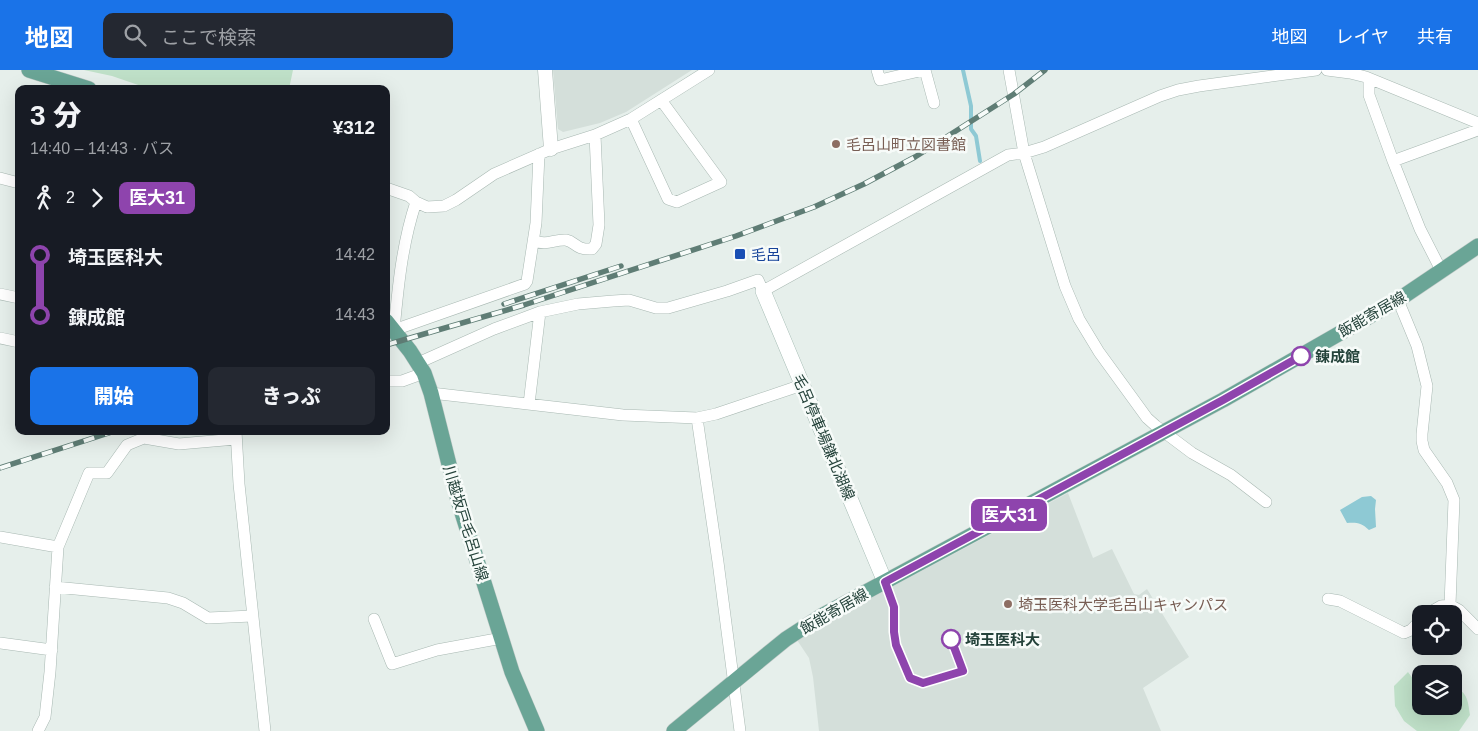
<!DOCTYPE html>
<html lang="ja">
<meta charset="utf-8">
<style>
body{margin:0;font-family:Arial,"Noto Sans JP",sans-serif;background:#242831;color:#f1f3f6;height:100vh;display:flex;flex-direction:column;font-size:19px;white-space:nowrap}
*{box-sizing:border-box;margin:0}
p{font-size:16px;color:#9ea1a6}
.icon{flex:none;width:28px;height:28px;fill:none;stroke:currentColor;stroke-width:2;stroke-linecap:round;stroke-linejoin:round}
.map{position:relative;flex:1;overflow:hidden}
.sheet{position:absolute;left:15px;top:15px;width:375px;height:350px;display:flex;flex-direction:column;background:#171b24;border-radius:10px;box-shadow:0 5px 20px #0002}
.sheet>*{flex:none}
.badge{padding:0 10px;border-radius:8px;font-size:18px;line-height:32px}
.tools{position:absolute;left:1412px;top:535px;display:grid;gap:10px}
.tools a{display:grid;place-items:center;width:50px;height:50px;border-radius:10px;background:#171b24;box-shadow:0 5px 20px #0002;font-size:25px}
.map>.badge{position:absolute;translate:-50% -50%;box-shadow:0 0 0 2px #fff}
.legs{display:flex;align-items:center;gap:8px;height:55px;padding:0 15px;font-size:16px}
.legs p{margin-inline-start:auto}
.summary{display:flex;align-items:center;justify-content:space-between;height:85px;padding:0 15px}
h1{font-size:28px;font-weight:800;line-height:38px}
.cta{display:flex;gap:10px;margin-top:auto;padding:10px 15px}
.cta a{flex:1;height:58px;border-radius:10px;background:#1a73e8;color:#fff;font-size:20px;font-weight:800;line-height:58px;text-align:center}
.cta a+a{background:#242831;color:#f1f3f6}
ul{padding:0 15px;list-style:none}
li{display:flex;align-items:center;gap:18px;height:60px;font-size:19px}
li i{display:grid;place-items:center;width:8px;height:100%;margin:0 6px;background:currentColor}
li i::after{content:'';width:12px;height:12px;margin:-6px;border:4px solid;border-radius:50%;background:#171b24}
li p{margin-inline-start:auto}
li:first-child i{background:linear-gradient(#0000 50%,currentColor 0)}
li:last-child i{background:linear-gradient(currentColor 50%,#0000 0)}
header{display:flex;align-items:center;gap:30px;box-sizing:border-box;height:70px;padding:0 25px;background:#1a73e8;color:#fff}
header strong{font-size:24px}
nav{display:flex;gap:28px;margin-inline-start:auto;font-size:18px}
.search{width:350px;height:45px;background:#242831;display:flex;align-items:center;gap:12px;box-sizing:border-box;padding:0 18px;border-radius:10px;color:#9ea1a6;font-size:19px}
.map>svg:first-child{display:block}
.built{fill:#d4dfda}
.green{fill:#bfe0c8}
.water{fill:#8ec9d4}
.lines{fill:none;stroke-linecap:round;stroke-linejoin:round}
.stream{stroke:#8ec9d4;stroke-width:4}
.minor-casing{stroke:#a8b8b2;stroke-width:12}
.tertiary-casing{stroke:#a8b8b2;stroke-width:15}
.secondary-casing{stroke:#a4bbb3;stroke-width:16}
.primary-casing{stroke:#c2cac8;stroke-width:16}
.minor{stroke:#fff;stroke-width:11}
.tertiary{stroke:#fff;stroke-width:14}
.secondary{stroke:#fff;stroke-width:15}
.primary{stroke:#6aa596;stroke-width:15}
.rail-casing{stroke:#5f7d75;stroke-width:5.5}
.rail{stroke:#f7fbf9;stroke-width:4;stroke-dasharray:11;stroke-linecap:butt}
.line-1-casing{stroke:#fff;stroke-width:11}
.line-1{stroke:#8e44ad;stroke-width:8}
.education-dot{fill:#8d6e63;stroke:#f7fbf9;stroke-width:2}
.transit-dot{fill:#1a4fb4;stroke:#f7fbf9;stroke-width:2}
.stop-1-dot{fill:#fff;stroke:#8e44ad;stroke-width:2.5}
.labels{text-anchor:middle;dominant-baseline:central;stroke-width:5;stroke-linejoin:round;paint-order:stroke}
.education-label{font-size:15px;fill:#785e54;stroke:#f7fbf9;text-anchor:start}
.transit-label{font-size:15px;fill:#164399;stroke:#f7fbf9;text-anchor:start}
.street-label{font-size:15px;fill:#24423a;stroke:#f7fbf9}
.stop-label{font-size:15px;font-weight:bold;fill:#24423a;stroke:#f7fbf9;text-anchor:start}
</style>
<header>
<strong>地図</strong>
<div class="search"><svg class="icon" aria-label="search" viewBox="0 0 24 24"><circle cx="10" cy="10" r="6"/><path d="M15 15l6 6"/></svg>ここで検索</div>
<nav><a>地図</a><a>レイヤ</a><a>共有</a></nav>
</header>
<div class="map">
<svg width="1478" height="661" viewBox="0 0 1478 661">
<rect width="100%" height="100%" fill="#e6efeb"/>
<path class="built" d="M553,0H692L626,42L600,53L563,62L558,59Z
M1068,423L1093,488L1112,479L1134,524L1139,525L1147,519L1189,587L1143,618L1161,661H819L813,607L809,588L797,570L805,563L843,543Z"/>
<path class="green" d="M84,0H293L289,19H150L112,6Z
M1408,602L1416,613H1421V636H1454V617C1468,622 1468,632 1470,645L1459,661H1417L1404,651L1395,636L1394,616Z"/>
<path class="water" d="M1371,426L1376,430L1375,439L1376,457L1369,460C1362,453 1356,452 1347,453L1340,440L1362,427Z"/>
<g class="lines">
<path class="stream" d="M963,0L971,36V59L976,66L980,91"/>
<g class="minor-casing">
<path id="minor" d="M877,0L880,10L924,0
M925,0L934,33
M1009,0L1024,83L1065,216L1079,249L1099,282L1147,348L1156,356L1192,383L1231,405L1266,432
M1327,0L1350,3L1366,7L1478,53
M1369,9V25L1393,91L1420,159L1442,202
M631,49L668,129L677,132L721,112L661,30
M1393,91L1478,60
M0,108L19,113
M386,118L409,126L416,132L427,137L444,136L456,130L494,104L551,79L595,65L631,49L709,0
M416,132C402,174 398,217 394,260L525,214L527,211L536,153L539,84
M534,171C548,176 554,169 566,170C576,172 575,180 592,179L596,174L599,155L595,65
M0,224L19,228
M1398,230L1417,276L1427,316L1422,364V371L1424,380L1447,413L1454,430L1450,535
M0,268L19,272
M418,293L494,259L540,242L578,234L613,231L629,230L656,238H668L727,221L758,210L763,221L1008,85L1024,83L1044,77L1160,26L1178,20L1199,16L1316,0
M386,311H402L424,303
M431,323L623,345L697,348L716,344L802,315
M529,334L540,242
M697,348L718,492L740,661
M236,361L239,414L265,661
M0,467L58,477
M55,517L168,528L183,533L208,548L252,546
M1328,529L1340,531L1404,563L1411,560L1421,550
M1427,544L1441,536L1450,535L1459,540L1478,559
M374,549L392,594L437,580L502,568
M0,573L52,580
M38,661L45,647L50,602L58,477L89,403H107L127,375L144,368L179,374L236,369"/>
</g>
<g class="tertiary-casing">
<path id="tertiary" d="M545,0L551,79"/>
</g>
<g class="secondary-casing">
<path id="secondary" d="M763,221L885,512"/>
</g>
<g class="primary-casing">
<path id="primary" d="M29,0L89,19
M386,251L410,281L424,303L431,323L458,430L512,602L537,661
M674,661L770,582L786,569L823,545L1223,330L1398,230L1478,176"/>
</g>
<use href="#minor" class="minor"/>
<use href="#tertiary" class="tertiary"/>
<use href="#secondary" class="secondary"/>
<use href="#primary" class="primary"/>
<g class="rail-casing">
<path id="rail" d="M504,234L621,196
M386,275L524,235L736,166L814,137L864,114L915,87L1014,24L1045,0
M0,398L115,361"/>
</g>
<use href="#rail" class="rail"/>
</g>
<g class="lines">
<g class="line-1-casing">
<path id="line-1" d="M951,569L963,601L923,613L910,608L896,575L894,562V537L885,512L1223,330L1301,286"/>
</g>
<use href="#line-1" class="line-1"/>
</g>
<g class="education-dot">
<circle cx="836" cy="74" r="5"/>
<circle cx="1008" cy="534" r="5"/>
</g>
<rect class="transit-dot" x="734" y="178" width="12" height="12" rx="2.5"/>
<g class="stop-1-dot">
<circle cx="1301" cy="286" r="9"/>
<circle cx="951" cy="569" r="9"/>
</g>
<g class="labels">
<g class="education-label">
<text x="846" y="74">毛呂山町立図書館</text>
<text x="1018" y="534">埼玉医科大学毛呂山キャンパス</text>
</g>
<g class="transit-label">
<text x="751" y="184">毛呂</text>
</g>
<g class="street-label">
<text transform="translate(1372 244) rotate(-30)">飯能寄居線</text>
<text transform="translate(824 367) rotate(67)">毛呂停車場鎌北湖線</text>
<text transform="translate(466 453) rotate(73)">川越坂戸毛呂山線</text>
<text transform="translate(834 541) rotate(-30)">飯能寄居線</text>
</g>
<g class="stop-label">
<text x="1315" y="286">錬成館</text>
<text x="965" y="569">埼玉医科大</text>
</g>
</g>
</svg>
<div class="tools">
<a><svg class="icon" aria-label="locate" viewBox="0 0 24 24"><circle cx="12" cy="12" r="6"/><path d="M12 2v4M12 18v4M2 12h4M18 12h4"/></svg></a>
<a><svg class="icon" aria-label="layers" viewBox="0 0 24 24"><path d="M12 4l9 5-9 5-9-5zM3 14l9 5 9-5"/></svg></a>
</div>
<b class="badge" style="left:1009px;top:445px;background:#8e44ad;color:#fff">医大31</b>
<section class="sheet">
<div class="summary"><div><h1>3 分</h1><p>14:40 – 14:43 · バス</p></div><b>¥312</b></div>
<div class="legs"><svg class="icon" aria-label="walk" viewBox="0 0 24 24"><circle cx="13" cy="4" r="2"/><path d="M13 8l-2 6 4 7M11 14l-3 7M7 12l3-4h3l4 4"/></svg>2<svg class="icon" aria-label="forward" viewBox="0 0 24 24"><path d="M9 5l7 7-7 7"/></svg><b class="badge" style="background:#8e44ad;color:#fff">医大31</b></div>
<ul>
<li><i style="color:#8e44ad"></i><b>埼玉医科大</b><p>14:42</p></li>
<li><i style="color:#8e44ad"></i><b>錬成館</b><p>14:43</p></li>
</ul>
<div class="cta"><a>開始</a><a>きっぷ</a></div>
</section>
</div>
